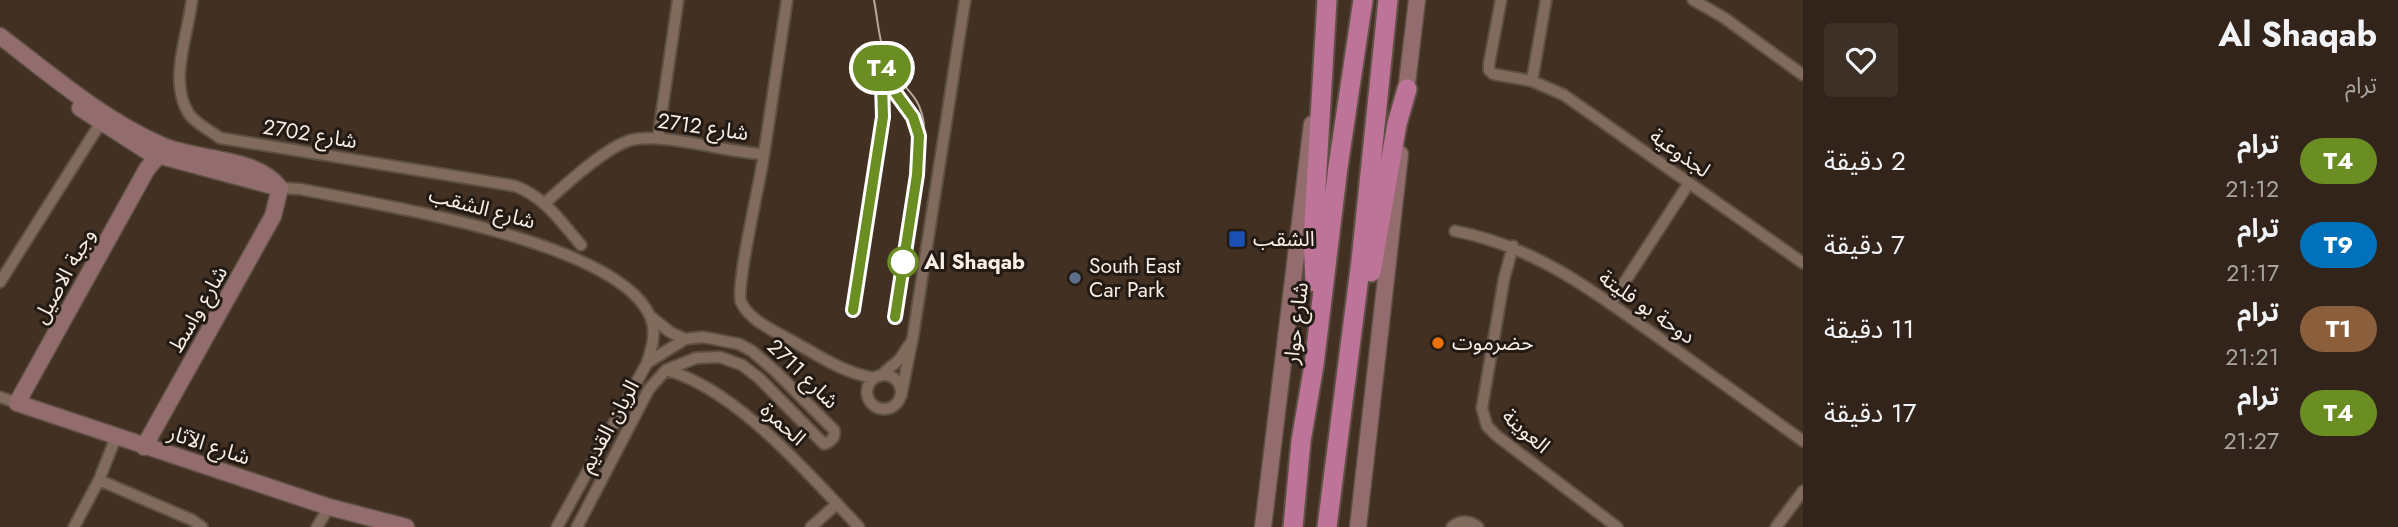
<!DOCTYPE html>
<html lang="ar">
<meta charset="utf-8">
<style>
body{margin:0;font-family:Jost,"Noto Sans Arabic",sans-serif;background:#3d3027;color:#f1f3f6;direction:rtl;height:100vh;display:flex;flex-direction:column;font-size:26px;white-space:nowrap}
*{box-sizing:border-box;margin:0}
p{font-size:23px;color:#a8a4a2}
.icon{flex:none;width:38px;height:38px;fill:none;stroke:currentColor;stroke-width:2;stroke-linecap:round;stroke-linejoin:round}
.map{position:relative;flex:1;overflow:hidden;direction:ltr}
.details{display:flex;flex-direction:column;background:#32241a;width:595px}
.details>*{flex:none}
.badge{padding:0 14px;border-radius:23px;font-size:24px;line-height:46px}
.map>.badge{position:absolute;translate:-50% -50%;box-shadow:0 0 0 4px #fff}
.round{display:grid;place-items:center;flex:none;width:74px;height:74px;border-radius:7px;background:#3d3027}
.headline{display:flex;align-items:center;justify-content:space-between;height:119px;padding:0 21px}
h1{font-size:33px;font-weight:700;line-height:52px}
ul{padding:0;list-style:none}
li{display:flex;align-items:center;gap:21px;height:84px;padding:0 21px}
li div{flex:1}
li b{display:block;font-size:26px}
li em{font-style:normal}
li .badge{min-width:77px;font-weight:700;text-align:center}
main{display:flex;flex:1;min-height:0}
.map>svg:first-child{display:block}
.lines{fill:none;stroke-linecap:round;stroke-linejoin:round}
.street-casing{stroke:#5e4f43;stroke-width:14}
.secondary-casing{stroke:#5e4f43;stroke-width:19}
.highway-casing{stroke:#5e4f43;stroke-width:23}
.street{stroke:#806b5c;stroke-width:10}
.secondary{stroke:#936d6e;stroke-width:16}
.highway{stroke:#be7398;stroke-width:19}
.tram{stroke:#b6a89d;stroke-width:2}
.line-casing{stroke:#fff;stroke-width:16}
.line{stroke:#6b8e23;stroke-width:10}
.transit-dot{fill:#1a4fb4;stroke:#221a14;stroke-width:2.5}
.stop-dot{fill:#fff;stroke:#6b8e23;stroke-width:3.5}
.service-dot{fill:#5c6f8a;stroke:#221a14;stroke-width:2.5}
.food-dot{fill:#e8710a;stroke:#221a14;stroke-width:2.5}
.labels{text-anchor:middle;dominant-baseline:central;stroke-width:6;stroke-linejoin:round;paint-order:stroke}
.street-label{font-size:21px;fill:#f9ede4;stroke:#221a14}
.poi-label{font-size:21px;fill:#f9ede4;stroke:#221a14;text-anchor:start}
.stop-label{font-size:21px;font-weight:bold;fill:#f9ede4;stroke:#221a14;text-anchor:start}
</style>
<main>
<section class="details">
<div class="headline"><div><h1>Al Shaqab</h1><p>ترام</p></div><a class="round"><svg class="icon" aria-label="heart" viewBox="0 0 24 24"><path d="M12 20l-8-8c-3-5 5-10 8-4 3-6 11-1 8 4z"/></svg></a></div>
<ul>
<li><span class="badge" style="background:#6b8e23;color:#fff">T4</span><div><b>ترام</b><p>21:12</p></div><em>2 دقيقة</em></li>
<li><span class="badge" style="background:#0072bc;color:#fff">T9</span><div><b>ترام</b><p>21:17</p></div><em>7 دقيقة</em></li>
<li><span class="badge" style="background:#8b5e3c;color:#fff">T1</span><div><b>ترام</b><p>21:21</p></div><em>11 دقيقة</em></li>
<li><span class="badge" style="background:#6b8e23;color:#fff">T4</span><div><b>ترام</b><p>21:27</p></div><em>17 دقيقة</em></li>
</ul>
</section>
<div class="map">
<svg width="1803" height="527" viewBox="0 0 1803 527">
<rect width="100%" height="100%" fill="#423022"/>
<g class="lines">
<g class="street-casing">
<path id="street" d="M192,0C188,35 168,82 189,114C196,124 211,131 220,138L515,186C545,197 561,222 581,245
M1501,0L1489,64V70L1493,74L1532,81L1564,95L1803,263
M1693,0L1723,17L1803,75
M1532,81L1546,0
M658,138L678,0
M764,154C761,178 735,287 741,302C750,322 779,333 796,343C822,358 845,373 874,378
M280,188L300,189C378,205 616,240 650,316C657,331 652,348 647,363
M545,203C565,185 606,147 631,140C662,132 728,153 764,154L787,0
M1455,231C1538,247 1597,294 1665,342C1711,375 1757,408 1803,441
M1513,246L1504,279L1482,408L1487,426L1497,436L1617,527
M0,282L103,119
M1611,303L1689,183
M651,317L670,332L685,339
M666,370C737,389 809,475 859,527
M867 392a17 17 0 1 1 34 0a17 17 0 1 1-34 0Z
M880,376L900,359L909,345
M901,396L913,336L965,0
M0,397L17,403
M99,480L192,520L202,527
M74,527L99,480L116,437
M317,527L329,507
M557,527L647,363L685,339L703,337L739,344L752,351L775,371L834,430C836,438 830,442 824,444L759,378L742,365L720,357L696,358L666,370L649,389L577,527
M811,527L837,504
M1452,527C1460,520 1469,520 1478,527
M1776,527L1803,491"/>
</g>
<g class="secondary-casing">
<path id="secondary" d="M0,36C51,75 102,119 161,145C197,161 256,156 280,188
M1405,100L1417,0
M80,108L150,153L280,188
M158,156L147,169L17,403L329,507L406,527
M144,447L273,216L280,188
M1263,527L1312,124
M1358,527L1400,154"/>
</g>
<g class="highway-casing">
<path id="highway" d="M1371,272L1397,124L1407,89
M1315,282L1313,238L1327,0
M1293,527L1301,441L1314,365L1338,167L1363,0
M1327,527L1361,261L1388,0"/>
</g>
<use href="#street" class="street"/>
<use href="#secondary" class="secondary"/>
<use href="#highway" class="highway"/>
<path class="tram" d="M874,0C878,21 879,45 889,64C902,90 920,92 924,125L895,317
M884,73C892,95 914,110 919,133
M853,310L883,117L882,83L877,52"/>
</g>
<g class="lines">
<g class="line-casing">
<path id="line" d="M853,310L883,117L882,83L879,60L886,80L913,117L919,136L917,175L895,317"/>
</g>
<use href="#line" class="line"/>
</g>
<rect class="transit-dot" x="1228" y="230" width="18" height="18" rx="3.5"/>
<circle class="stop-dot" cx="903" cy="262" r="14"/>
<circle class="service-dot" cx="1075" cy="278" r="7"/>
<circle class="food-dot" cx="1438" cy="343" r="7"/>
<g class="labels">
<g class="street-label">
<text transform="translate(703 127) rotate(8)">شارع 2712</text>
<text transform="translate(310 134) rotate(9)">شارع 2702</text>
<text transform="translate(1680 153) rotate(35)">لجذوعية</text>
<text transform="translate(482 208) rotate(15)">شارع الشقب</text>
<text transform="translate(64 276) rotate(-61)">وجبة الاصيل</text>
<text transform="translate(1647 307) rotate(35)">دوحة بو فليتة</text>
<text transform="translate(198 309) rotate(-60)">شارع واسط</text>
<text transform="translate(1296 323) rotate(-83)">شارع حوار</text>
<text transform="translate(803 374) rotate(44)">شارع 2711</text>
<text transform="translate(783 424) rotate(42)">الحمرة</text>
<text transform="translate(609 426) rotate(-61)">الريان القديم</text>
<text transform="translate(1526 431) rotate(41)">العوينة</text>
<text transform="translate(209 445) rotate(18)">شارع الآثار</text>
</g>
<g class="poi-label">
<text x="1253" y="239">الشقب</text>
<text x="1089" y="266">South East<tspan x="1089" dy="24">Car Park</tspan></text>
<text x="1452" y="343">حضرموت</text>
</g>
<g class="stop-label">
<text x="924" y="262">Al Shaqab</text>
</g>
</g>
</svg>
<b class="badge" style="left:882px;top:68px;background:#6b8e23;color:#fff">T4</b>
</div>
</main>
